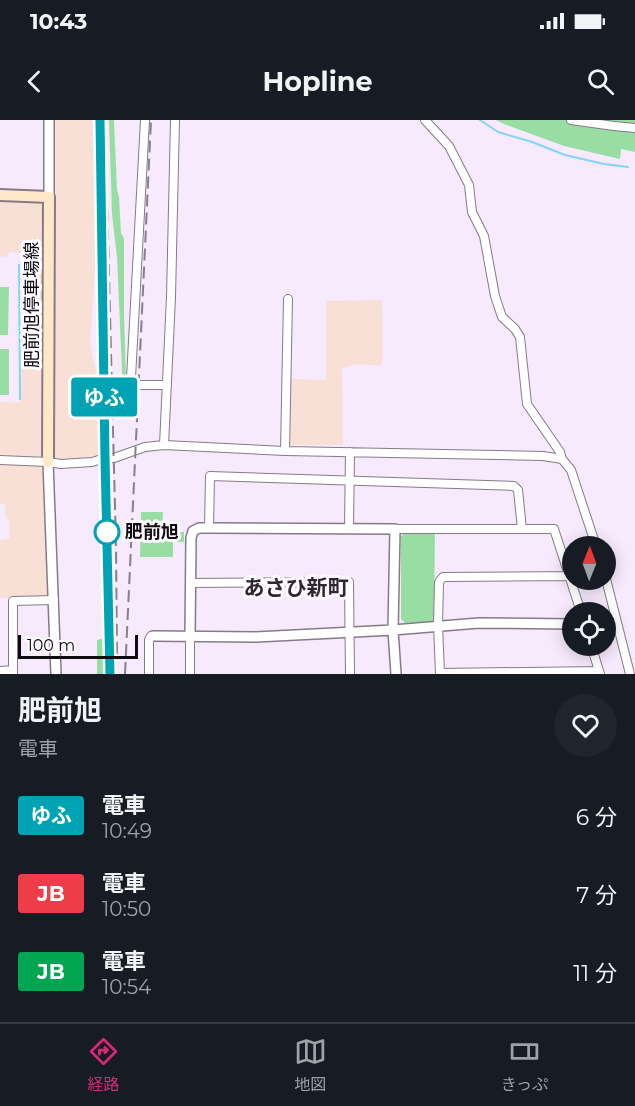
<!DOCTYPE html>
<html lang="ja">
<meta charset="utf-8">
<style>
body{margin:0;font-family:Montserrat,"Noto Sans JP",sans-serif;background:#20242c;color:#f1f3f6;height:100vh;display:flex;flex-direction:column;font-size:22px;white-space:nowrap}
*{box-sizing:border-box;margin:0}
p{font-size:20px;color:#9ea1a6}
.icon{flex:none;width:33px;height:33px;fill:none;stroke:currentColor;stroke-width:2;stroke-linecap:round;stroke-linejoin:round}
.map{position:relative;height:554px;overflow:hidden}
.sheet{display:flex;flex-direction:column;background:#171b24;flex:1}
.sheet>*{flex:none}
.badge{padding:0 12px;border-radius:4px;font-size:21px;line-height:39px}
.needle{width:39px;rotate:1deg}
.buttons{position:absolute;left:562px;top:416px;display:grid;gap:12px}
.buttons a{display:grid;place-items:center;width:54px;height:54px;border-radius:50%;background:#171b24;box-shadow:0 3px 15px #0003;font-size:30px}
.scale{position:absolute;left:18px;bottom:15px;width:120px;box-sizing:border-box;padding-left:6px;border:3px solid #0e0a10;border-top:0;font-size:16px;line-height:21px;white-space:nowrap;color:#0e0a10;-webkit-text-stroke:4px #fefcff;paint-order:stroke}
.map>.badge{position:absolute;translate:-50% -50%;box-shadow:0 0 0 3px #fff}
.round{display:grid;place-items:center;flex:none;width:63px;height:63px;border-radius:32px;background:#20242c}
.headline{display:flex;align-items:center;justify-content:space-between;height:102px;padding:0 18px}
h1{font-size:28px;font-weight:700;line-height:45px}
ul{padding:0;list-style:none}
li{display:flex;align-items:center;gap:18px;height:78px;padding:0 18px}
li div{flex:1}
li b{display:block;font-size:22px}
li em{font-style:normal}
li .badge{min-width:66px;font-weight:700;text-align:center}
.status{display:flex;justify-content:space-between;align-items:center;height:42px;padding:0 30px;background:#171b24;direction:ltr}
.status svg{height:16px;fill:currentColor}
header{display:flex;justify-content:space-between;align-items:center;height:78px;padding:0 18px;background:#171b24;font-size:27px;font-weight:700}
.tabs{display:flex;justify-content:space-around;align-items:center;height:84px;border-top:2px solid #363941;background:#171b24;font-size:16px;color:#9ea1a6}
.tabs a{display:grid;justify-items:center;gap:3px}
.tabs .active{color:#db2777}
.map>svg:first-child{display:block}
.commercial{fill:#f8e0d6}
.green{fill:#98dea3}
.lines{fill:none;stroke-linecap:round;stroke-linejoin:round}
.stream{stroke:#82d4fd;stroke-width:2}
.minor-casing{stroke:#867a8a;stroke-width:10}
.tertiary-casing{stroke:#867a8a;stroke-width:12}
.secondary-casing{stroke:#867a8a;stroke-width:14}
.minor{stroke:#fff;stroke-width:8}
.tertiary{stroke:#fff;stroke-width:9}
.secondary{stroke:#fee8c8;stroke-width:10}
.rail{stroke:#887f8c;stroke-width:2;stroke-dasharray:12 6;stroke-linecap:butt}
.line-casing{stroke:#fff;stroke-width:14}
.line{stroke:#00a3b4;stroke-width:9}
.stop-dot{fill:#fff;stroke:#00a3b4;stroke-width:3}
.labels{text-anchor:middle;dominant-baseline:central;stroke-width:6;stroke-linejoin:round;paint-order:stroke}
.street-label{font-size:18px;fill:#0e0a10;stroke:#fefcff}
.stop-label{font-size:18px;font-weight:bold;fill:#0e0a10;stroke:#fefcff;text-anchor:start}
.quarter-label{font-size:21px;font-weight:bold;fill:#302633;stroke:#fefcff}
</style>
<div class="status"><b>10:43</b><svg viewBox="0 0 49 12"><path d="M0 12V9h3v3zM5 12V6h3v6zM10 12V3h3v9zM15 12V0h3v12zM26 1h20v11H26zM47 4h2v5h-2z"/></svg></div>
<header><svg class="icon" aria-label="back" viewBox="0 0 24 24"><path d="M15 5l-7 7 7 7"/></svg>Hopline<svg class="icon" aria-label="search" viewBox="0 0 24 24"><circle cx="10" cy="10" r="6"/><path d="M15 15l6 6"/></svg></header>
<div class="map">
<svg width="635" height="554" viewBox="0 0 635 554">
<rect width="100%" height="100%" fill="#f7eafc"/>
<path class="commercial" d="M52,0H92L95,27L96,135L90,223L100,273L102,336L63,341L51,339Z
M0,79L37,81L43,86V338H0V282L20,283L22,133L10,132L7,137L0,136Z
M382,180L383,238L381,246L358,244L342,248L343,325H289L290,259L326,260V181Z
M0,343L43,344L48,477L0,478V420L10,418L9,399H6L5,384H0Z"/>
<path class="green" d="M109,0H114L117,70L119,77L121,113L124,118V194L127,291L124,296L117,137L112,94Z
M496,0H635V32L621,29L620,39L564,26L504,4Z
M0,167H9L8,215H0Z
M0,229H9V275H0Z
M141,392H163L162,412H184V422H173V437H140Z
M405,413H435L434,499L431,502L405,503L401,499V416Z
M104,518L105,554H97V520Z"/>
<g class="lines">
<path class="stream" d="M480,0L498,12L532,22L565,35L604,44L628,47
M19,145L20,279"/>
<g class="minor-casing">
<path id="minor" d="M145,0L131,258L134,263L139,265H167
M425,0L449,26L469,65L472,92L484,116L495,176L502,197L515,209L520,217L527,284L560,332L562,339L571,350L596,426
M571,0L614,6L635,8
M164,325L171,177L175,0
M285,331L288,179
M0,340L48,342L61,344L92,342L105,338H114L145,327L164,325L285,331L543,336L562,339
M209,408L210,356L514,366L518,370L522,409
M349,408L350,332
M395,409H554L581,492
M606,459L630,554
M191,463L349,462L350,554
M591,525L600,554
M0,551L13,550
M440,553L599,551
M13,554V481L54,480
M149,554V520L151,516H153
M190,554V516
M440,554L438,505L439,462L443,457L569,456"/>
</g>
<g class="tertiary-casing">
<path id="tertiary" d="M49,0V77
M48,342L56,554
M606,504H616
M153,516L256,517L393,510L479,503L573,504
M190,516L191,418L193,411L199,408H209L395,409L393,510L396,554"/>
</g>
<g class="secondary-casing">
<path id="secondary" d="M0,75L49,77L48,342"/>
</g>
<use href="#minor" class="minor"/>
<use href="#tertiary" class="tertiary"/>
<use href="#secondary" class="secondary"/>
<path class="rail" d="M105,0L116,426L117,540
M105,308L108,452
M109,527L110,554
M125,554L151,0"/>
</g>
<g class="lines">
<g class="line-casing">
<path id="line" d="M100,0L105,338L110,554"/>
</g>
<use href="#line" class="line"/>
</g>
<circle class="stop-dot" cx="107" cy="412" r="12"/>
<g class="labels">
<g class="street-label">
<text transform="translate(32 185) rotate(-90)">肥前旭停車場線</text>
</g>
<g class="stop-label">
<text x="125" y="412">肥前旭</text>
</g>
<g class="quarter-label">
<text x="296" y="467">あさひ新町</text>
</g>
</g>
</svg>
<div class="buttons">
<a><svg class="needle" viewBox="-14 -14 28 28"><path d="M0-13l5 13h-10z" fill="#e53935"/><path d="M0 13l5-13h-10z" fill="#9ea1a6"/></svg></a>
<a><svg class="icon" aria-label="locate" viewBox="0 0 24 24"><circle cx="12" cy="12" r="6"/><path d="M12 2v4M12 18v4M2 12h4M18 12h4"/></svg></a>
</div>
<div class="scale">100 m</div>
<b class="badge" style="left:104px;top:277px;background:#00a3b4;color:#fff">ゆふ</b>
</div>
<section class="sheet">
<div class="headline"><div><h1>肥前旭</h1><p>電車</p></div><a class="round"><svg class="icon" aria-label="heart" viewBox="0 0 24 24"><path d="M12 20l-8-8c-3-5 5-10 8-4 3-6 11-1 8 4z"/></svg></a></div>
<ul>
<li><span class="badge" style="background:#00a3b4;color:#fff">ゆふ</span><div><b>電車</b><p>10:49</p></div><em>6 分</em></li>
<li><span class="badge" style="background:#ee3d49;color:#fff">JB</span><div><b>電車</b><p>10:50</p></div><em>7 分</em></li>
<li><span class="badge" style="background:#00a651;color:#fff">JB</span><div><b>電車</b><p>10:54</p></div><em>11 分</em></li>
</ul>
</section>
<nav class="tabs">
<a class="active"><svg class="icon" aria-label="directions" viewBox="0 0 24 24"><path d="M12 3l9 9-9 9-9-9zM9 14v-3h6M13 9l2 2-2 2"/></svg>経路</a>
<a><svg class="icon" aria-label="map" viewBox="0 0 24 24"><path d="M3 6l6-2 6 2 6-2v14l-6 2-6-2-6 2zM9 4v14M15 6v14"/></svg>地図</a>
<a><svg class="icon" aria-label="tickets" viewBox="0 0 24 24"><path d="M3 7h18v10H3zM15 7v10"/></svg>きっぷ</a>
</nav>
